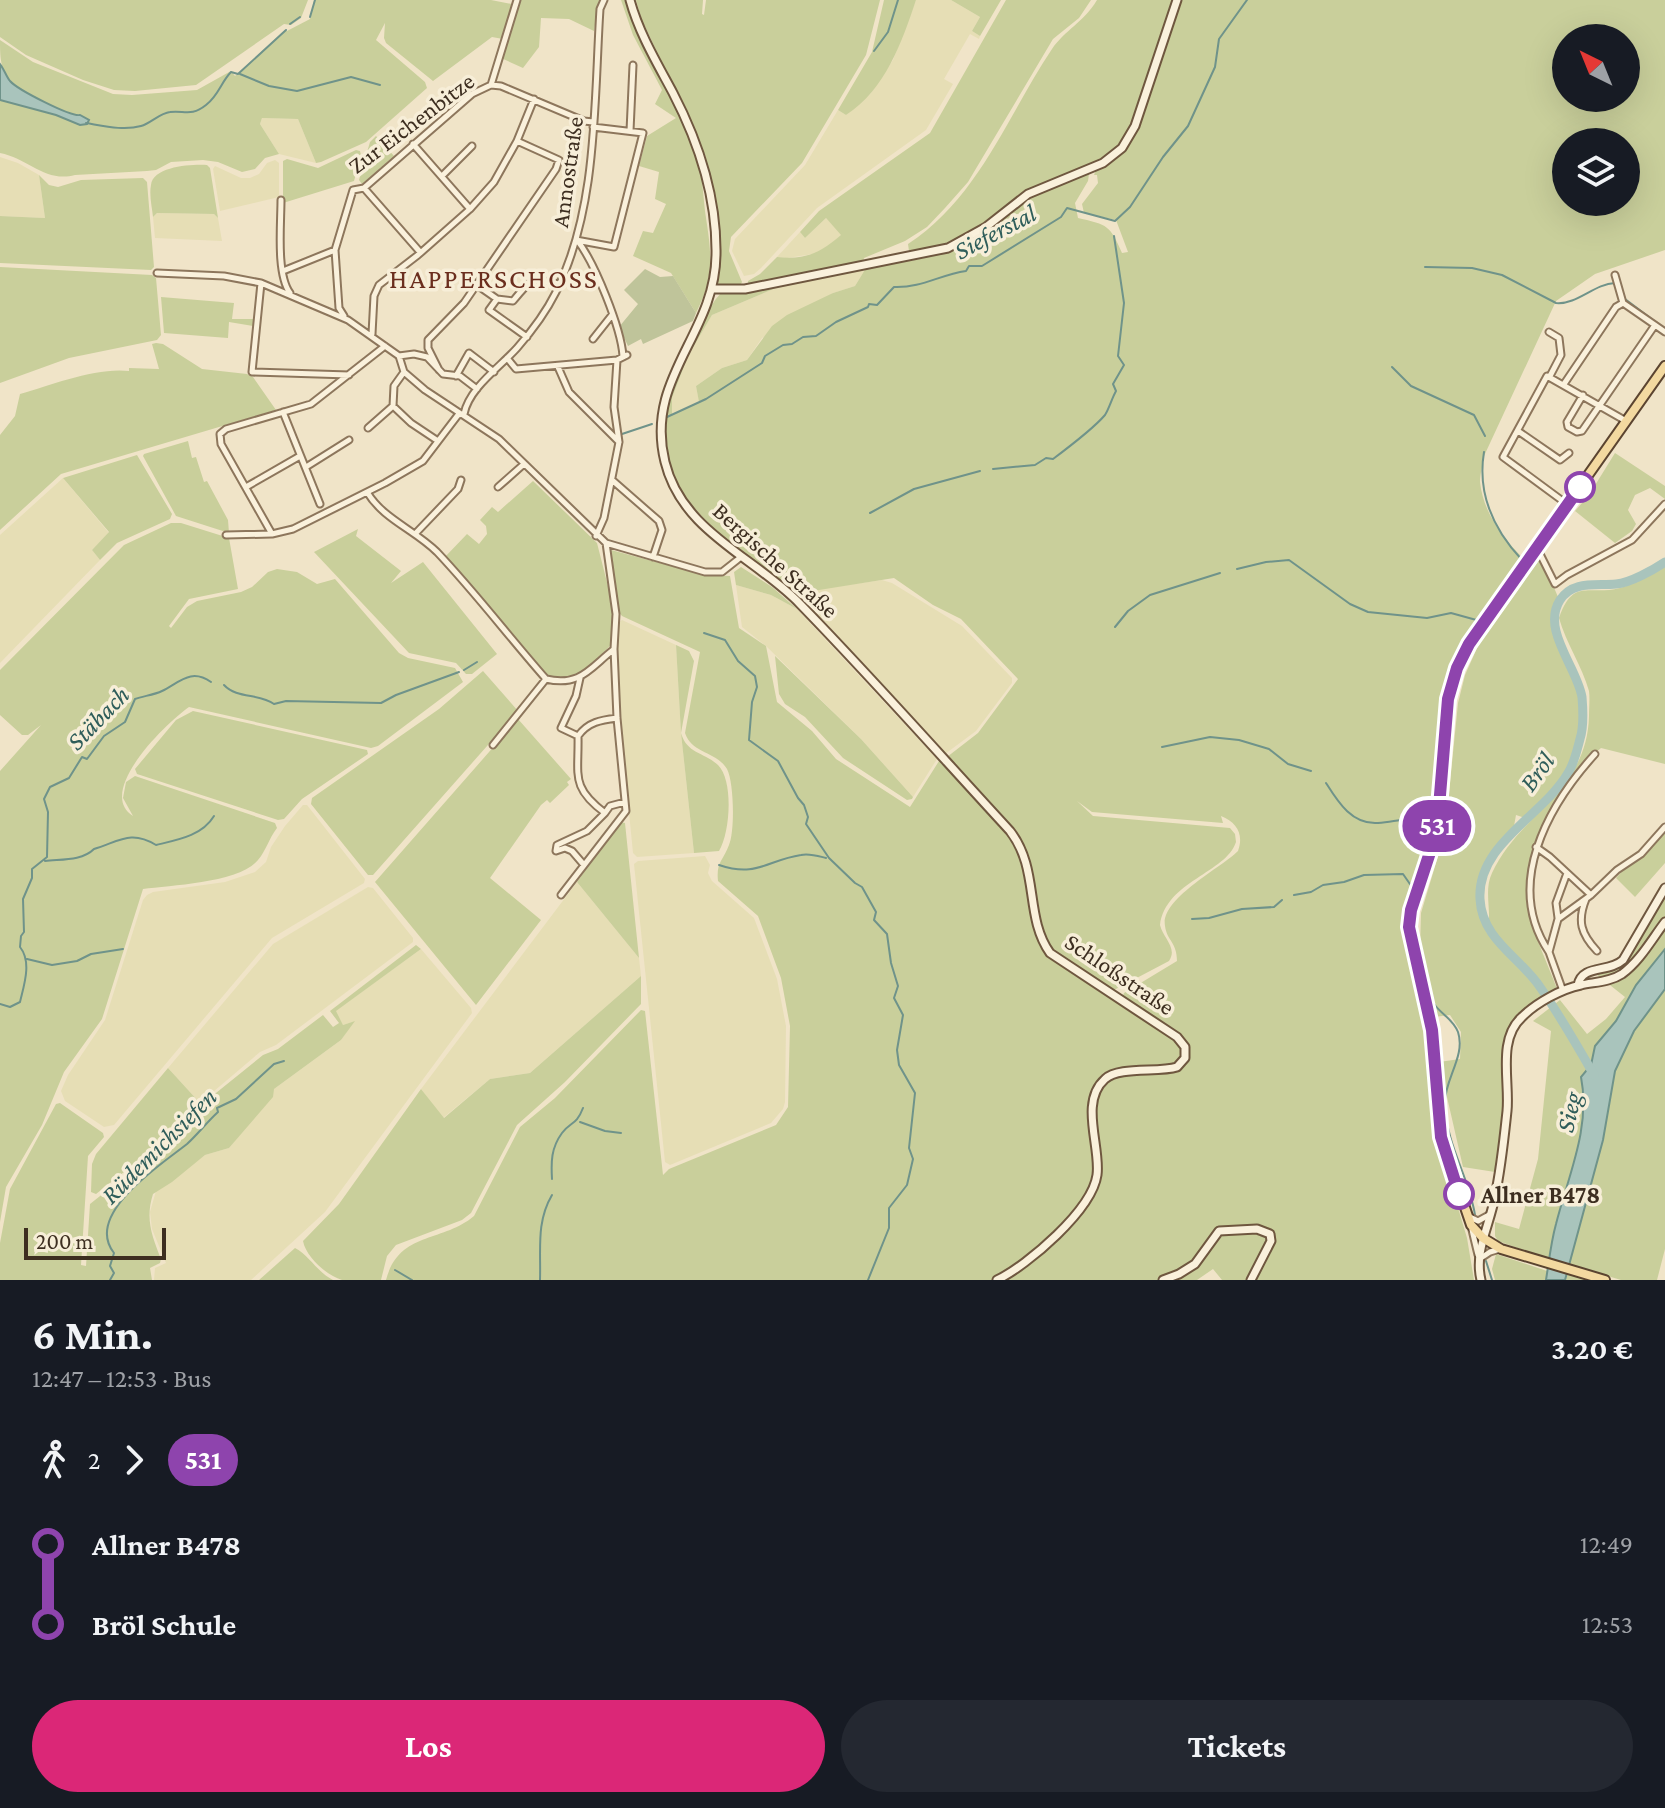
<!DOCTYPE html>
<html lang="de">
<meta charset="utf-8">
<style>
body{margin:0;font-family:"Crimson Pro",serif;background:#242831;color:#f1f3f6;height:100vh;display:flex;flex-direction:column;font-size:30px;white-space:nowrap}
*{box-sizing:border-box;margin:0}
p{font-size:26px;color:#9ea1a6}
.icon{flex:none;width:44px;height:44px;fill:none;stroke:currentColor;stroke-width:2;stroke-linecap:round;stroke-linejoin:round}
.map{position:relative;height:1280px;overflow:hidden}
.details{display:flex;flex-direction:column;background:#171b24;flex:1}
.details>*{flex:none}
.badge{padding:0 16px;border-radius:26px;font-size:28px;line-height:52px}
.needle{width:52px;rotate:317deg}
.controls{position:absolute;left:1552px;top:24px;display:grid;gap:16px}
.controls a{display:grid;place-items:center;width:88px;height:88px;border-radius:50%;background:#171b24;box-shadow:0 8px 32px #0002;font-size:40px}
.scale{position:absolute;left:24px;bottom:20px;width:142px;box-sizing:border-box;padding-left:8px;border:4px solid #3d2e20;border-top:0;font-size:22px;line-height:28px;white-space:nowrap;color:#3d2e20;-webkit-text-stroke:6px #f7eed8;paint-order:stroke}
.map>.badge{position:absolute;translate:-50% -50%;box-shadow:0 0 0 4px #fff}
.legs{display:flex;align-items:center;gap:12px;height:88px;padding:0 32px;font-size:26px}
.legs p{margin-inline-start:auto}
.head{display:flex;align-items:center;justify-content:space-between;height:136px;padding:0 32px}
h1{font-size:44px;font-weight:700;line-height:60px}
.action{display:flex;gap:16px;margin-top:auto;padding:16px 32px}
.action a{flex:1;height:92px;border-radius:48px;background:#db2777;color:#fff;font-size:32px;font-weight:700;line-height:92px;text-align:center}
.action a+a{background:#242831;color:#f1f3f6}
ul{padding:0 32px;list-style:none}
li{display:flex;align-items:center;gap:28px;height:80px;font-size:30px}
li i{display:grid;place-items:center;width:12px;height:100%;margin:0 10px;background:currentColor}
li i::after{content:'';width:20px;height:20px;margin:-10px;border:6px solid;border-radius:50%;background:#171b24}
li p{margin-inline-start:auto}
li:first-child i{background:linear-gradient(#0000 50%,currentColor 0)}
li:last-child i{background:linear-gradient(currentColor 50%,#0000 0)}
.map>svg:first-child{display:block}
.farmland{fill:#e6deb5}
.green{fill:#c9cf9b;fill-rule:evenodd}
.cemetery{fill:#bfc49a}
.water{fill:#a9c4bc;stroke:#6f938a;stroke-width:2}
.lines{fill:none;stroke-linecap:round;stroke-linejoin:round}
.stream{stroke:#6f938a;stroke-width:2}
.river{stroke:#a9c4bc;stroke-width:9}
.street-casing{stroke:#8d765c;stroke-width:9}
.secondary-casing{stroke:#6f573f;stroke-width:11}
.primary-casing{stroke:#5b4430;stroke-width:12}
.street{stroke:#faf1dc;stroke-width:5}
.secondary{stroke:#faf1dc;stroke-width:7}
.primary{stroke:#f3d9a0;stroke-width:8}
.line-1-casing{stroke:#fff;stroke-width:18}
.line-1{stroke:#8e44ad;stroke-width:12}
.stop-1-dot{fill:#fff;stroke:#8e44ad;stroke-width:4}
.labels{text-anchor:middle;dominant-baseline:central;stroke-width:7;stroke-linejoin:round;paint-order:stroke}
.street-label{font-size:24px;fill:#3d2e20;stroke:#f7eed8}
.stop-label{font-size:24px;font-weight:bold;fill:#3d2e20;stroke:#f7eed8;text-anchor:start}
.water-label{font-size:26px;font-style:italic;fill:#2f5d5a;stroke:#f7eed8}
.quarter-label{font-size:28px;letter-spacing:2px;fill:#6b2e1e;stroke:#f7eed8}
</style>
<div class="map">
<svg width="1665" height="1280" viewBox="0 0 1665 1280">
<rect width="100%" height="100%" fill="#f0e4c8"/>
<path class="farmland" d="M916,0H951L980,17L972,31L980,36L979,39L970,34L944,79L953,84L926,130L817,208L761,268L754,274L744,276L732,251L735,239L805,165L838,110L846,115L871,93L893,60Z
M262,118L298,119L316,163L279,154L260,124Z
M0,157L18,163L39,175L45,218L0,216Z
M275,160L279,163V197L220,211L213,169L215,166L241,178H250L259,174L267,163Z
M157,213L214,214L218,218L222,241L155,238L153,217Z
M826,218L842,235L820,253L787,258L777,257L800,232L805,238Z
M866,268L855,286L833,293L762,338L747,360L722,368L696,386L699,401L672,414V398L688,356L712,315L783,285Z
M63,478L109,533L92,550L100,560L0,663V535Z
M882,580L892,583L962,626L1012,678V683L976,731L945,754L798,592Z
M736,585L771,595L797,609L937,759L913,797L861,739L766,646L742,627Z
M622,620L676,645L681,733L694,853L637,857L633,853L618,700V623Z
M303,805H307L365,879L364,883L272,938L114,1125L104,1127L65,1101L61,1091L68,1075L105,1020L143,900L147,895L153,892L225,882L255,872L266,862L271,847L285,826Z
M705,856L710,865L708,873L712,881L754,918L777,979L786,1026L785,1102L783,1109L771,1123L670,1165L665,1162L634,864L638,861Z
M577,882L639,958L641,976L530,1073L490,1079L443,1118L421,1089Z
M368,887L373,888L413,938V942L276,1045L260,1052L200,1103L168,1068L273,944Z
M421,949L471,1008L472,1013L325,1212L251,1280H154L155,1268L166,1263L152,1229L150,1212L156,1191L205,1155L229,1148L274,1089L341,1040L353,1022L343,1025L335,1011Z"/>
<path class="green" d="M0,0H308L301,18L291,25L284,24L196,85L135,91L114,90L83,80L26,55L0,37Z
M314,0H491L517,5L520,0H599L594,31L569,19L541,18L539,47L523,68L501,58L503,39L492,37L433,81L386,43L384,38L385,23L376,40L425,82L427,88L366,142L321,162L316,163L298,119L262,118L260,124L279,154L265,158L255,169L242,172L218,162L203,160L171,162L156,170L147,171L75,175C46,183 29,159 0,153V100L56,115L80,125L78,117C64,112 21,92 11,82C0,71 0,55 0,40L33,62L113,94L132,95L197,90L231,71L235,76L285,30L287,31L310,19Z
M621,0H626C645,54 683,102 697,157C703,176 703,198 706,218C712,257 714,277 696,313L671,273L633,256L643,231L653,233L666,204L655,199L659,172L639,166L647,136L676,118L655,104L662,90L633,35Z
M636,0H703L702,14L704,15L706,0H880L866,55L802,163L731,237L729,251L742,282L740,286H719L717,283V211L705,155L641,18Z
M884,0H916C902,42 885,90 846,115L838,110L872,52Z
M951,0H1001L980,36L972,31L980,17Z
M1006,0H1091L1079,18L1053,39L968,182L945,208L927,227L905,241L864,258L863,262L748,285V281L760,274L777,257C806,260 820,253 841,235L826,218L805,238L800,232L819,211L930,133Z
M1097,0H1174L1134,123L1112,153L1093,166L1039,185L975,232L936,249L869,261L871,259L909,251L908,244C979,197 1006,118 1052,49C1065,30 1083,23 1097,0Z
M1180,0H1665V250L1595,274L1556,301L1484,456C1483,464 1480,474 1480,482C1483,512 1503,539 1524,559L1466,639L1451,668L1443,699L1431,830L1409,890L1405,917V945L1424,1021L1437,1137L1467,1238L1474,1280H1222L1213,1269L1197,1280H386C399,1231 442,1243 474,1216L520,1127L555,1098L641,1010L645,1011L663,1175L669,1169L776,1125L788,1107L790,1026L781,978L758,916L718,881C716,862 723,861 729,845C735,831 734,782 727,769C716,751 692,754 685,733L700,652L622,616L618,611L611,550L705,575L730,576L739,628L766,646L777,702L812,731L836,759L910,807L939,761H942L1018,845L1047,955L1049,957L1120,1003L1124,993L1177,961C1177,942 1167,941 1165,926C1160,899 1221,868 1238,851C1244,835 1237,822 1221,816L1223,823L1092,812L1077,801L1093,816L1230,828L1235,834L1236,842C1226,873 1166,881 1160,925C1163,938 1178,948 1169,961L1112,991L1054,954L1041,931L1030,866L1022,843L947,757L978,733L1018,679L961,619L933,605L894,578L794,594C708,526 619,473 688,352C698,333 706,309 721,293L748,292L783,285L712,315L688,356L672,398V415L699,402L696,386L722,368L747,360L772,326L787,315L833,293L855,286L866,268C901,262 938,259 970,241C1012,218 1036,182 1089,174L1088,181L1075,203L1078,218C1108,225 1110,225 1122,253L1128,252L1116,220L1084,213L1082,204L1098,183L1097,175H1094L1096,170L1110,161L1132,136ZM1566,38H1626V98H1566ZM1566,142H1626V202H1566Z
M376,136L394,156L362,184L359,180L370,142Z
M356,150L360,151L361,155L354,181L283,203V161L287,159L318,168Z
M207,165L210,168L218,218L214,214L157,213L153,217C152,207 149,195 151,185C153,166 193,164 207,165Z
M39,175L49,185L58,187L81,180L143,178L147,182L154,267L151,270L0,263V216L45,218Z
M0,267L152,275L156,278L161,335L157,340L69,358L0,383Z
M161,297L234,303L232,319H254L253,326L229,322L228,338L164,333Z
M156,343L163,344L202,369L247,374L253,377L276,410L61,474L0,530V435L15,416L20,394C51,385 97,367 129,371V368L159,369L152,344Z
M188,441L192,458L196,457L204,482L207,481L228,520L229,533L176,516L143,456L144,454Z
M1615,453L1665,486V499L1650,488L1635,495L1628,510L1636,524L1632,531L1615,543L1575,511L1589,495Z
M137,455L172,514L170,519L117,543L100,560L92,550L109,532L63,478Z
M533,481L597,543L613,606L611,645L579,676L549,678L444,558L467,534L479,544L487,534L486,526L480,520L492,507L498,512Z
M171,523H181L229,538L238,589L189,599L169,626L171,628L187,607L197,601L241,592L252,587L268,572L277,569L297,572L317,584L335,579L399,653L408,658L455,668L463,682L378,746L371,748L189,707C166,723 95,792 133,816L123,798L126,782L135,776L275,823L277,828C269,838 266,851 258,860C239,883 171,885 143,889L102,1019L64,1072L42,1125L6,1187L0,1222V771L41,725L28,735H22L0,715V670L124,545Z
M358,529L356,536L401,571L391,583L423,562L497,654L472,674H466L456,663L409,653L314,552Z
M1541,557L1558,597C1546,629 1555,636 1568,666C1583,698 1587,741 1567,772C1556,789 1539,804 1525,818L1516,815L1514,826L1516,828C1485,859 1466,889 1487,933C1493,913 1483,892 1492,873C1520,813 1587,792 1589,716C1589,708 1590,699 1589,691C1582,666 1566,643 1559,618C1573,577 1589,596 1620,588C1634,584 1653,573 1665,565V764L1601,748L1593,755C1559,802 1517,850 1530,913C1535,939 1548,964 1557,989L1536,1001L1518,1017L1510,1030L1505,1113L1495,1172L1463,1167L1439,1062L1460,1059L1461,1032L1450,1015L1434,1017L1420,948L1421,913L1445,833L1458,703L1465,675L1478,646Z
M741,567L772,587L797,609L771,595L736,585L734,572Z
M676,645L689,651L694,661L681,733C687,754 704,752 718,765C734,781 730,833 719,851L694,853L681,733Z
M775,656L861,739L913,797L912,799L907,800L843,758L805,717L785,704L779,694Z
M483,671L518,711L373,875H368L311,804L312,798L439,709Z
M193,711L367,750L368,754L302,799L284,819L278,820L137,774L135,769L176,720Z
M518,719L571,779L567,782L569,785L550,803L547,800L541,805L490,878L541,920L476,1005L375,882Z
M620,822L625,823L639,958L577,882Z
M1665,824V863L1635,897L1616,878Z
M1665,897V949L1636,985L1616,1021L1595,1046L1591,1065L1581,1077L1585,1094L1584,1126L1555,1228L1549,1259L1498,1241L1495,1236V1222L1519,1229L1538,1159L1551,1031L1533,1021L1560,1000L1587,1034L1606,1019L1625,997L1596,974L1614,971L1624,966Z
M416,945L421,949L336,1011L343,1025L355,1021L341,1040L274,1089L273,1097L229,1148L205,1155L172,1182L153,1194C145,1219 152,1236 161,1259L160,1263L150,1268L152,1280H0V1243L10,1189L56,1104L60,1103L103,1133L104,1137L88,1156L81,1265L86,1266L90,1204L149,1157L211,1097L263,1055L278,1049L323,1015L333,1027L339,1023L330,1011Z
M641,976V1004L565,1082L517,1125L471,1213L462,1220L396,1245L387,1256L381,1280C369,1280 353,1280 342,1280C326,1275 306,1257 303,1241L339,1204L421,1089L444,1118L490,1079L530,1073Z
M1665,989V1249L1657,1280H1621L1601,1274L1600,1280H1565L1603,1140L1615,1071L1634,1031Z
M168,1068L200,1103L147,1154L96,1194L91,1192L92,1164L96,1154Z
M295,1248C310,1256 317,1272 333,1280H259Z
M1496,1254L1547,1271L1546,1280H1495L1492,1269Z"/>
<path class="cemetery" d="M645,269L660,277L673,276L696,313L693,321L643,344L641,339L628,346L619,327L638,304L624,290Z"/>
<path class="water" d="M0,64C4,69 6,76 10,81C18,90 71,117 80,115L89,120L87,124L80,125L56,115L0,100Z
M1665,949V989L1634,1031L1615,1071L1603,1140L1565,1280H1546C1549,1261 1551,1242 1556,1224C1568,1176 1591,1128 1581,1077L1591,1065L1595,1046L1616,1021L1636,985Z"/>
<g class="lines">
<path class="stream" d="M310,17L315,0
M290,24L300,17
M874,51L888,32L898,0
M240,74L269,86L297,91L351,77L380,85
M86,123C104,126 124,131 141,126C151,123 160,113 170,112C184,110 191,117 206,105C219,95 221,82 231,72L238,74L286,30
M1425,267L1472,268L1502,275L1556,303C1577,305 1594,284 1615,283
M1622,291L1625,299L1661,326
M1392,367L1411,386L1474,415L1485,436
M667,417L706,399L762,363L765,356L783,345L792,344L803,337L816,336L836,322L868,307L869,304L877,305L894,287C922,288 939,275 966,271L969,266H982L1061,217L1067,208L1115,221L1130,207L1163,157L1188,126L1215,67L1219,39L1247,0
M619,435L652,424
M1484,452C1477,494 1493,529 1522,560
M993,469L1035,465L1046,458L1053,459C1069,447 1093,429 1105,415C1109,409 1112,398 1116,391L1113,384L1124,365L1118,356L1124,303L1114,236
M870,513L914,489L980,471
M1237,569L1266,562L1289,560L1350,604L1368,612L1427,618L1451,613L1480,621
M1115,627L1128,611L1150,595L1220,573
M704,633L725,640L738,661L755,676L757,687L752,702L749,740L778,761L798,798L804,805L808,817L806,824L829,858L855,883L862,887L876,912L874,920L887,934L891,963L898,986L894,998L903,1015L897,1050L899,1065L915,1093L909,1148L913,1159L907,1185L889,1208V1228L868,1280
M464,670L477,662
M224,685C237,699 259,693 274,704L286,701L381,703L396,695L459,672
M1162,747L1210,737L1239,740L1269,749L1288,764L1311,771
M1326,783C1338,802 1352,825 1378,823C1396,822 1403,817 1422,821L1429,817
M45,861C61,859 82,861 94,849C120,841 131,830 156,845C177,840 202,836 214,816
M719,865C757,878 767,860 801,855C809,853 818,856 826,858
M1425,892C1421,903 1415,915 1415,927C1416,939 1428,996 1434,1004C1441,1014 1453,1019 1458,1032C1466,1056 1444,1080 1445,1103C1446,1146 1469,1176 1475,1215
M1294,895L1311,892L1323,885L1344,882L1364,875L1403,874L1412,887
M1192,919L1209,918L1242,909L1274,907L1282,900
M27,959L52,965L77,961L91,954L123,949
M0,1004L10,1007L20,1002C24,985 32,962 20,947L21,936L24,932L23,899L32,878V869L47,857L48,812L44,799L50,787L69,778L82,757L87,759L104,736L125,722L135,699C143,696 154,695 162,691C180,682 191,668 211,682
M580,1122L605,1131L621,1133
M552,1179C551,1162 551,1148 562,1133C571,1121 576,1126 583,1108
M1486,1261L1492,1280
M395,1270L412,1280
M110,1280L114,1273L110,1266L114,1253C83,1214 162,1164 187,1144C198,1134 207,1122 218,1112L217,1108L236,1099L274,1064L284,1061
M540,1280C541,1250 536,1222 552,1195"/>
<path class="river" d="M1594,1075C1578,1047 1559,1014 1540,987C1520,957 1482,940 1480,899C1477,844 1543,816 1568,773C1574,764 1577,750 1580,739C1584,727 1583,709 1582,697C1577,667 1541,630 1560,600C1573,580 1596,586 1616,584C1630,583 1653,570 1665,562"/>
<g class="street-casing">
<path id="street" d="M491,85L517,0
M630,131L633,65
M413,144L470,209
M442,176L472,146
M364,188L420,252
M281,200C281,224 276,274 290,293
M576,240L614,247L643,133L593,127
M577,240C595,263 621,328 623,356
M283,271L335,250
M157,273L224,276L261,283L348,320L399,356L404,372L425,390L499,439L606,543L705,572H722L741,557
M1615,275L1623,303L1665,332
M261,283L252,372L349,375
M477,285L497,299L513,301C531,279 532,278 559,284
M497,299L489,310L527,337
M344,316L339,308L335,250L353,190L364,188L472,94L491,85L501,86L584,121L593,122
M1549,332L1559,338L1561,355L1550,376
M372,334L374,296L379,285L418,255L470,209L494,182L517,141L534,99
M593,339L612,315
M399,356L414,354L427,357L443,374L460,376L477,389
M507,358L516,369L617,360L627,355
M558,367L569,392L619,442
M439,370L428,348V340L464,303L556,169L559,160L517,141
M404,372L394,386L393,406L411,423L438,441
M456,376L469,353L494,372
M1564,384L1616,307L1623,303
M1583,395L1567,422L1568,427L1577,432L1582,431L1655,325
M283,412L320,504
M464,414C469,388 500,367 517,348C532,331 546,312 556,292C598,207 594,102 600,9L604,0
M368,428L393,406
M1518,431L1560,460L1569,453
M306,467L349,440
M612,480L659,521L662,530L653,557
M246,487L300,456
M498,487L524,464
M367,492C383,519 415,530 437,552C475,592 509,637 546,679C580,687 590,668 613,650
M1560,499L1503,457L1547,376L1626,421
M272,534L221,444L220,434L226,429L311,404L385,346
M415,534L458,489L461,480
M226,535L272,534L293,529L385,483L423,461L458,415L463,414
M596,536L604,518L619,442L614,407L617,360
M1537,548L1555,584L1567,575L1632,540L1665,504
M580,678L576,696L561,728L578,736C579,775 570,787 605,813L610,806L625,802
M578,736C588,722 601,720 617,718
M493,745L546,679
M1536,847L1550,857L1591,895
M584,865L572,851L565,848L556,851L557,845L587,831L605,813
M561,895L626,811L617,718L614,649L616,614L606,543
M1586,899C1577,921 1581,934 1597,951
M1558,918L1556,903L1567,873
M1549,952C1504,885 1547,807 1595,754
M1563,991L1549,952L1558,919L1591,895L1617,870L1641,854L1665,827
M1470,1217L1478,1221L1489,1215
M1472,1230L1478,1255
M1481,1258L1490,1252L1500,1249"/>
</g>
<g class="secondary-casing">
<path id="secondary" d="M630,0C639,33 657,63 673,93C699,143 717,199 716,255C715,335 644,378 665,462C682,532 755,557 800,604C872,678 940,755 1010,831C1040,870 1024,916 1050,953L1177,1037L1185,1047V1058L1177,1067C1158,1073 1119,1066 1105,1079C1079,1102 1101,1147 1097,1175C1092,1210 1028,1265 997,1280
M713,289H745L948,248L986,227L1028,194L1103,163L1122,148L1135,126L1177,0
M1578,985C1582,964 1609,973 1623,960L1665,888
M1163,1280L1179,1274L1195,1264L1219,1231L1257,1229L1270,1234L1271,1241L1251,1280
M1481,1280C1474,1251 1490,1225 1495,1196C1501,1169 1504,1139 1507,1111C1510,1082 1497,1039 1522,1017C1536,1003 1561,989 1581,985C1594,982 1610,982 1622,974C1640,961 1652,939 1665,922"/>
</g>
<g class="primary-casing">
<path id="primary" d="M1605,1280L1501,1249L1483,1238L1471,1225L1441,1137L1432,1030L1409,927L1411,910L1437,831L1445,719L1457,668L1488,617L1665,366"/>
</g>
<use href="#street" class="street"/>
<use href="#secondary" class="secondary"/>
<use href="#primary" class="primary"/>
</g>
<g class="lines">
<g class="line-1-casing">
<path id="line-1" d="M1459,1194L1441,1137L1432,1030L1409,927L1411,910L1437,831L1448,699L1457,668L1469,644L1580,487"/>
</g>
<use href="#line-1" class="line-1"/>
</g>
<g class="stop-1-dot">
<circle cx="1580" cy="487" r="14"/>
<circle cx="1459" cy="1194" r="14"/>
</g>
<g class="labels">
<g class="street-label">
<text transform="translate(411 123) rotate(-37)">Zur Eichenbitze</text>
<text transform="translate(567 172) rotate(-82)">Annostraße</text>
<text transform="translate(776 560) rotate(42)">Bergische Straße</text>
<text transform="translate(1120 974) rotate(34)">Schloßstraße</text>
</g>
<g class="stop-label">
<text x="1481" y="1194">Allner B478</text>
</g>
<g class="water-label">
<text transform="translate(995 232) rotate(-28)">Sieferstal</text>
<text transform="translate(98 718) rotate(-46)">Stäbach</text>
<text transform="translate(1537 772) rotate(-54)">Bröl</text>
<text transform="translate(1569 1112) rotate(-77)">Sieg</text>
<text transform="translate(159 1146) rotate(-45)">Rüdemichsiefen</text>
</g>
<g class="quarter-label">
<text x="494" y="278">HAPPERSCHOSS</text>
</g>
</g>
</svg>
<div class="controls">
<a><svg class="needle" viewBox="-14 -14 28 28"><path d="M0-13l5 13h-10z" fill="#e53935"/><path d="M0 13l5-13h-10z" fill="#9ea1a6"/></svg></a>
<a><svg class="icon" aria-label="layers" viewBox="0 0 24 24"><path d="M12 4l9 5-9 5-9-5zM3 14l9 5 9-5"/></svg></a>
</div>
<div class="scale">200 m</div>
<b class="badge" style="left:1437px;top:826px;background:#8e44ad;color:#fff">531</b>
</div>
<section class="details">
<div class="head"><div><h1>6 Min.</h1><p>12:47 – 12:53 · Bus</p></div><b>3.20 €</b></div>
<div class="legs"><svg class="icon" aria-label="walk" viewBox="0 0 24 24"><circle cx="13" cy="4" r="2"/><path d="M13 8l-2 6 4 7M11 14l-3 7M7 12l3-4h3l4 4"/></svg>2<svg class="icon" aria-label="forward" viewBox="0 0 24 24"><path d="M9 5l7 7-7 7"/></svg><b class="badge" style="background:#8e44ad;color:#fff">531</b></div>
<ul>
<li><i style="color:#8e44ad"></i><b>Allner B478</b><p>12:49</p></li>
<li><i style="color:#8e44ad"></i><b>Bröl Schule</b><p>12:53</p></li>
</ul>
<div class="action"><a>Los</a><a>Tickets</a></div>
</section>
